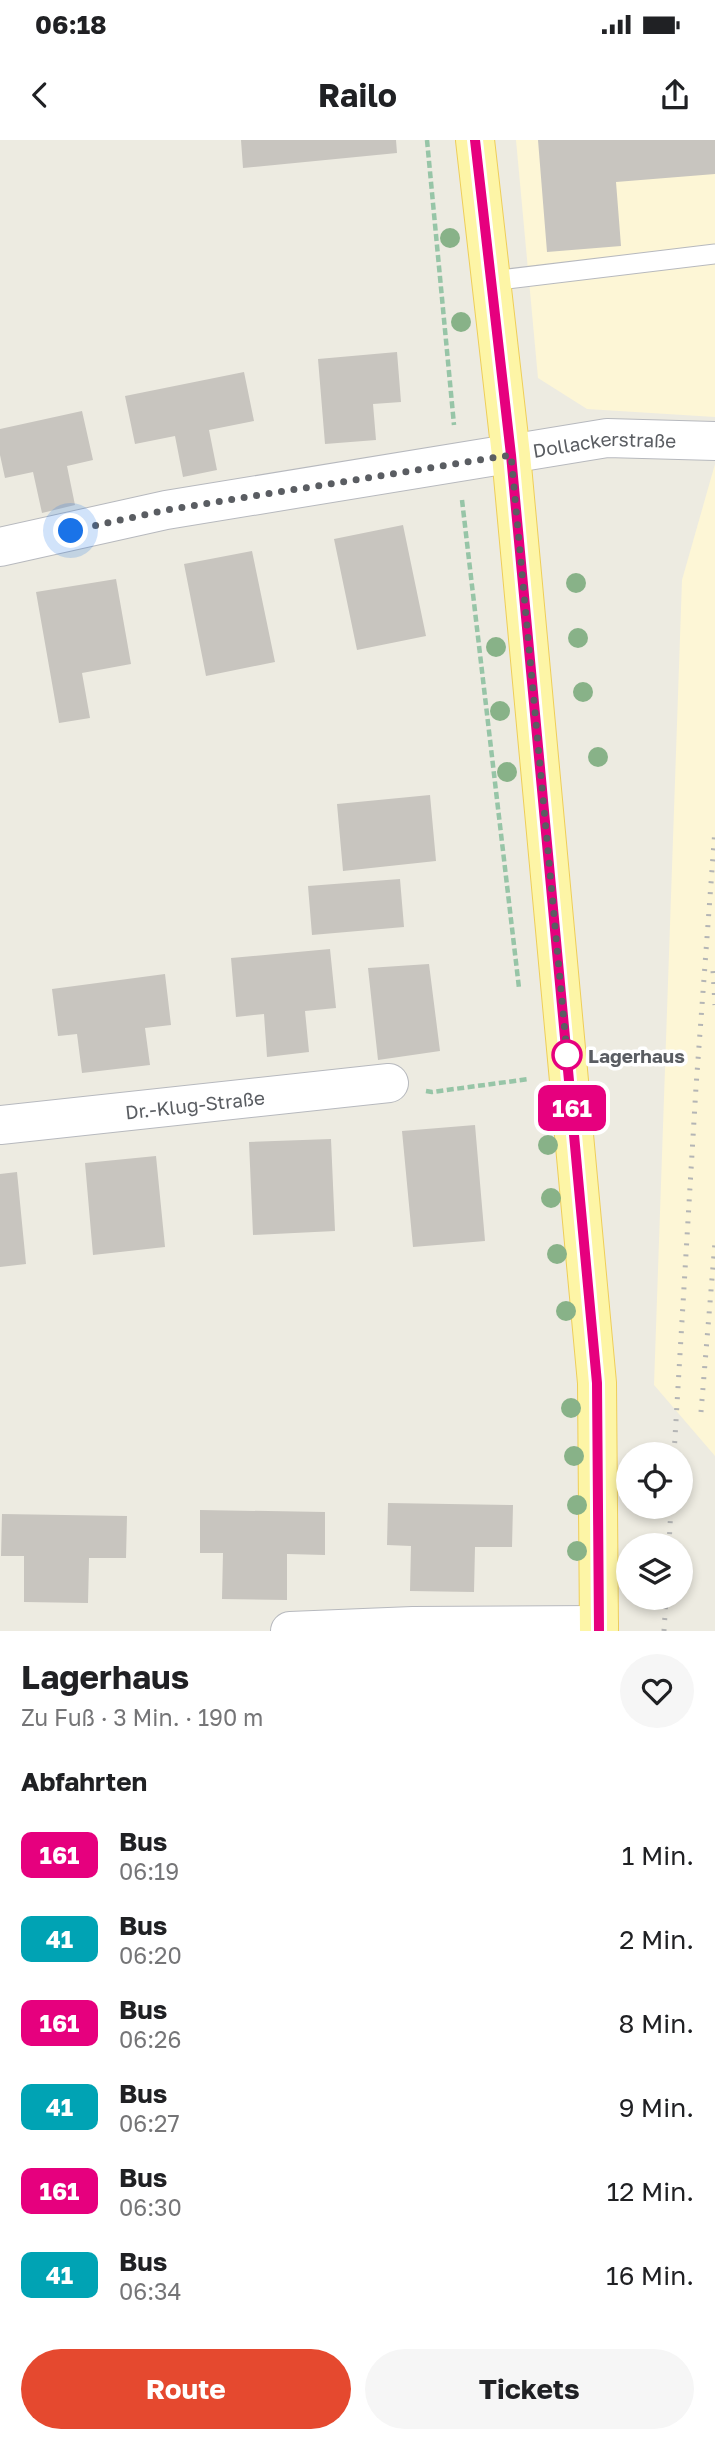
<!DOCTYPE html>
<html lang="de">
<meta charset="utf-8">
<style>
body{margin:0;font-family:"Golos Text",sans-serif;background:#f6f6f6;color:#202124;height:100vh;display:flex;flex-direction:column;font-size:26px;white-space:nowrap}
*{box-sizing:border-box;margin:0}
p{font-size:23px;color:#757577}
.icon{flex:none;width:38px;height:38px;fill:none;stroke:currentColor;stroke-width:2;stroke-linecap:round;stroke-linejoin:round}
.map{position:relative;height:1491px;overflow:hidden}
.details{display:flex;flex-direction:column;background:#fff;flex:1}
.details>*{flex:none}
.badge{padding:0 14px;border-radius:10px;font-size:24px;line-height:46px}
.buttons{position:absolute;left:616px;top:1302px;display:grid;gap:14px}
.buttons a{display:grid;place-items:center;width:77px;height:77px;border-radius:50%;background:#fff;box-shadow:0 4px 10px #0003;font-size:35px}
.you{position:absolute;width:35px;height:35px;margin:-18px;border:5px solid #fff;border-radius:50%;background:#1a73e8;box-shadow:0 0 0 10px #1a73e833}
.map>.badge{position:absolute;translate:-50% -50%;box-shadow:0 0 0 4px #fff}
h2{padding:0 21px;font-size:26px;line-height:63px}
.round{display:grid;place-items:center;flex:none;width:74px;height:74px;border-radius:37px;background:#f6f6f6}
.summary{display:flex;align-items:center;justify-content:space-between;height:119px;padding:0 21px}
h1{font-size:33px;font-weight:700;line-height:52px}
.action{display:flex;gap:14px;margin-top:auto;padding:14px 21px}
.action a{flex:1;height:80px;border-radius:42px;background:#e5492f;color:#fff;font-size:28px;font-weight:700;line-height:80px;text-align:center}
.action a+a{background:#f6f6f6;color:#202124}
ul{padding:0;list-style:none}
li{display:flex;align-items:center;gap:21px;height:84px;padding:0 21px}
li div{flex:1}
li b{display:block;font-size:26px}
li em{font-style:normal}
li .badge{min-width:77px;font-weight:700;text-align:center}
.status{display:flex;justify-content:space-between;align-items:center;height:49px;padding:0 35px;background:#fff;direction:ltr}
.status svg{height:19px;fill:currentColor}
header{display:flex;justify-content:space-between;align-items:center;height:91px;padding:0 21px;background:#fff;font-size:32px;font-weight:700}
.map>svg:first-child{display:block}
.commercial{fill:#fdf6d6}
.building{fill:#c8c5bf}
.lines{fill:none;stroke-linecap:round;stroke-linejoin:round}
.service-casing{stroke:#b7b9be;stroke-width:21}
.minor-casing{stroke:#b7b9be;stroke-width:40}
.primary-casing{stroke:#eece59;stroke-width:40}
.path{stroke:#97c5a7;stroke-width:4.5;stroke-dasharray:7 3.5;stroke-linecap:butt}
.service{stroke:#fff;stroke-width:19}
.minor{stroke:#fff;stroke-width:38}
.primary{stroke:#fdf5a6;stroke-width:38}
.rail{stroke:#b4b5b5;stroke-width:5;stroke-dasharray:2 9;stroke-linecap:butt}
.tree{fill:#88b288}
.line-casing{stroke:#fff;stroke-width:16}
.line{stroke:#e6007e;stroke-width:10}
.walk{stroke:#5a5d62;stroke-width:7;stroke-dasharray:0 12.6}
.stop-dot{fill:#fff;stroke:#e6007e;stroke-width:3.5}
.labels{text-anchor:middle;dominant-baseline:central;stroke-width:7;stroke-linejoin:round;paint-order:stroke}
.street-label{font-size:19px;fill:#5a5d62;stroke:#fff}
.stop-label{font-size:19px;font-weight:bold;fill:#5a5d62;stroke:#fff;text-anchor:start}
</style>
<div class="status"><b>06:18</b><svg viewBox="0 0 49 12"><path d="M0 12V9h3v3zM5 12V6h3v6zM10 12V3h3v9zM15 12V0h3v12zM26 1h20v11H26zM47 4h2v5h-2z"/></svg></div>
<header><svg class="icon" aria-label="back" viewBox="0 0 24 24"><path d="M15 5l-7 7 7 7"/></svg>Railo<svg class="icon" aria-label="share" viewBox="0 0 24 24"><path d="M12 15V3M7 8l5-5 5 5M5 13v7h14v-7"/></svg></header>
<div class="map">
<svg width="715" height="1491" viewBox="0 0 715 1491">
<rect width="100%" height="100%" fill="#edebe1"/>
<path class="commercial" d="M516,0H715V277L587,269L538,238Z
M715,324V1316L654,1245L682,440Z"/>
<path class="building" d="M241,0H396L397,13L243,28Z
M538,0H715V34L616,42L621,106L547,112Z
M397,212L401,262L373,264L376,300L325,304L318,219Z
M244,232L254,281L209,290L217,330L183,337L175,296L135,304L125,256Z
M82,271L93,320L67,326L75,365L42,373L33,332L5,338L0,315V289Z
M403,385L426,496L357,510L334,399Z
M252,411L275,522L206,536L184,424Z
M116,439L131,524L82,533L90,578L59,583L36,452Z
M430,655L436,721L343,731L337,664Z
M400,739L404,787L312,795L308,746Z
M330,809L336,868L305,871L309,912L267,917L264,874L236,877L231,818Z
M429,824L440,911L378,920L368,828Z
M165,834L171,885L145,888L150,925L82,933L77,894L58,896L52,849Z
M475,985L485,1101L413,1107L402,991Z
M331,999L335,1091L253,1095L249,1002Z
M156,1016L165,1107L93,1115L85,1023Z
M17,1032L26,1124L0,1127V1034Z
M388,1363L513,1365L512,1407H475L474,1452L410,1451L411,1406L387,1405Z
M200,1370L325,1372V1415L287,1414V1460L222,1459L223,1413H200Z
M2,1374L127,1376L126,1418H89L88,1463L24,1462V1416H1Z"/>
<g class="lines">
<g class="service-casing">
<path id="service" d="M491,141L715,114"/>
</g>
<g class="minor-casing">
<g id="minor">
<path id="s1" d="M0,407L166,370L607,298L715,301"/>
<path id="s2" d="M0,985L389,943"/>
<path d="M290,1491L413,1486L599,1485"/>
</g>
</g>
<g class="primary-casing">
<path id="primary" d="M475,0L511,315L597,1243L599,1491"/>
</g>
<path class="path" d="M427,0L454,285
M462,360L519,848
M426,951L432,952L529,939"/>
<use href="#service" class="service"/>
<use href="#minor" class="minor"/>
<use href="#primary" class="primary"/>
<path class="rail" d="M713,831L715,865
M701,1272L715,1102
M674,1314L696,947L715,689
M669,1405L671,1367
M664,1491L666,1458"/>
</g>
<g class="tree">
<circle cx="450" cy="98" r="10"/>
<circle cx="461" cy="182" r="10"/>
<circle cx="576" cy="443" r="10"/>
<circle cx="578" cy="498" r="10"/>
<circle cx="496" cy="507" r="10"/>
<circle cx="583" cy="552" r="10"/>
<circle cx="500" cy="571" r="10"/>
<circle cx="598" cy="617" r="10"/>
<circle cx="507" cy="632" r="10"/>
<circle cx="548" cy="1005" r="10"/>
<circle cx="551" cy="1058" r="10"/>
<circle cx="557" cy="1114" r="10"/>
<circle cx="566" cy="1171" r="10"/>
<circle cx="571" cy="1268" r="10"/>
<circle cx="574" cy="1316" r="10"/>
<circle cx="577" cy="1365" r="10"/>
<circle cx="577" cy="1411" r="10"/>
</g>
<g class="lines">
<g class="line-casing">
<path id="line" d="M475,0L511,315L597,1243L599,1491"/>
</g>
<use href="#line" class="line"/>
<path class="walk" d="M71,391L166,370L511,315L568,925L567,915"/>
</g>
<circle class="stop-dot" cx="567" cy="915" r="14"/>
<g class="labels">
<g class="street-label">
<text stroke="none"><textPath href="#s1" startOffset="614">Dollackerstraße</textPath></text>
<text stroke="none"><textPath href="#s2" startOffset="196">Dr.-Klug-Straße</textPath></text>
</g>
<g class="stop-label">
<text x="588" y="915">Lagerhaus</text>
</g>
</g>
</svg>
<div class="buttons">
<a><svg class="icon" aria-label="locate" viewBox="0 0 24 24"><circle cx="12" cy="12" r="6"/><path d="M12 2v4M12 18v4M2 12h4M18 12h4"/></svg></a>
<a><svg class="icon" aria-label="layers" viewBox="0 0 24 24"><path d="M12 4l9 5-9 5-9-5zM3 14l9 5 9-5"/></svg></a>
</div>
<div class="you" style="left:71px;top:391px"></div>
<b class="badge" style="left:572px;top:968px;background:#e6007e;color:#fff">161</b>
</div>
<section class="details">
<div class="summary"><div><h1>Lagerhaus</h1><p>Zu Fuß · 3 Min. · 190 m</p></div><a class="round"><svg class="icon" aria-label="heart" viewBox="0 0 24 24"><path d="M12 20l-8-8c-3-5 5-10 8-4 3-6 11-1 8 4z"/></svg></a></div>
<h2>Abfahrten</h2>
<ul>
<li><span class="badge" style="background:#e6007e;color:#fff">161</span><div><b>Bus</b><p>06:19</p></div><em>1 Min.</em></li>
<li><span class="badge" style="background:#00a3b4;color:#fff">41</span><div><b>Bus</b><p>06:20</p></div><em>2 Min.</em></li>
<li><span class="badge" style="background:#e6007e;color:#fff">161</span><div><b>Bus</b><p>06:26</p></div><em>8 Min.</em></li>
<li><span class="badge" style="background:#00a3b4;color:#fff">41</span><div><b>Bus</b><p>06:27</p></div><em>9 Min.</em></li>
<li><span class="badge" style="background:#e6007e;color:#fff">161</span><div><b>Bus</b><p>06:30</p></div><em>12 Min.</em></li>
<li><span class="badge" style="background:#00a3b4;color:#fff">41</span><div><b>Bus</b><p>06:34</p></div><em>16 Min.</em></li>
</ul>
<div class="action"><a>Route</a><a>Tickets</a></div>
</section>
